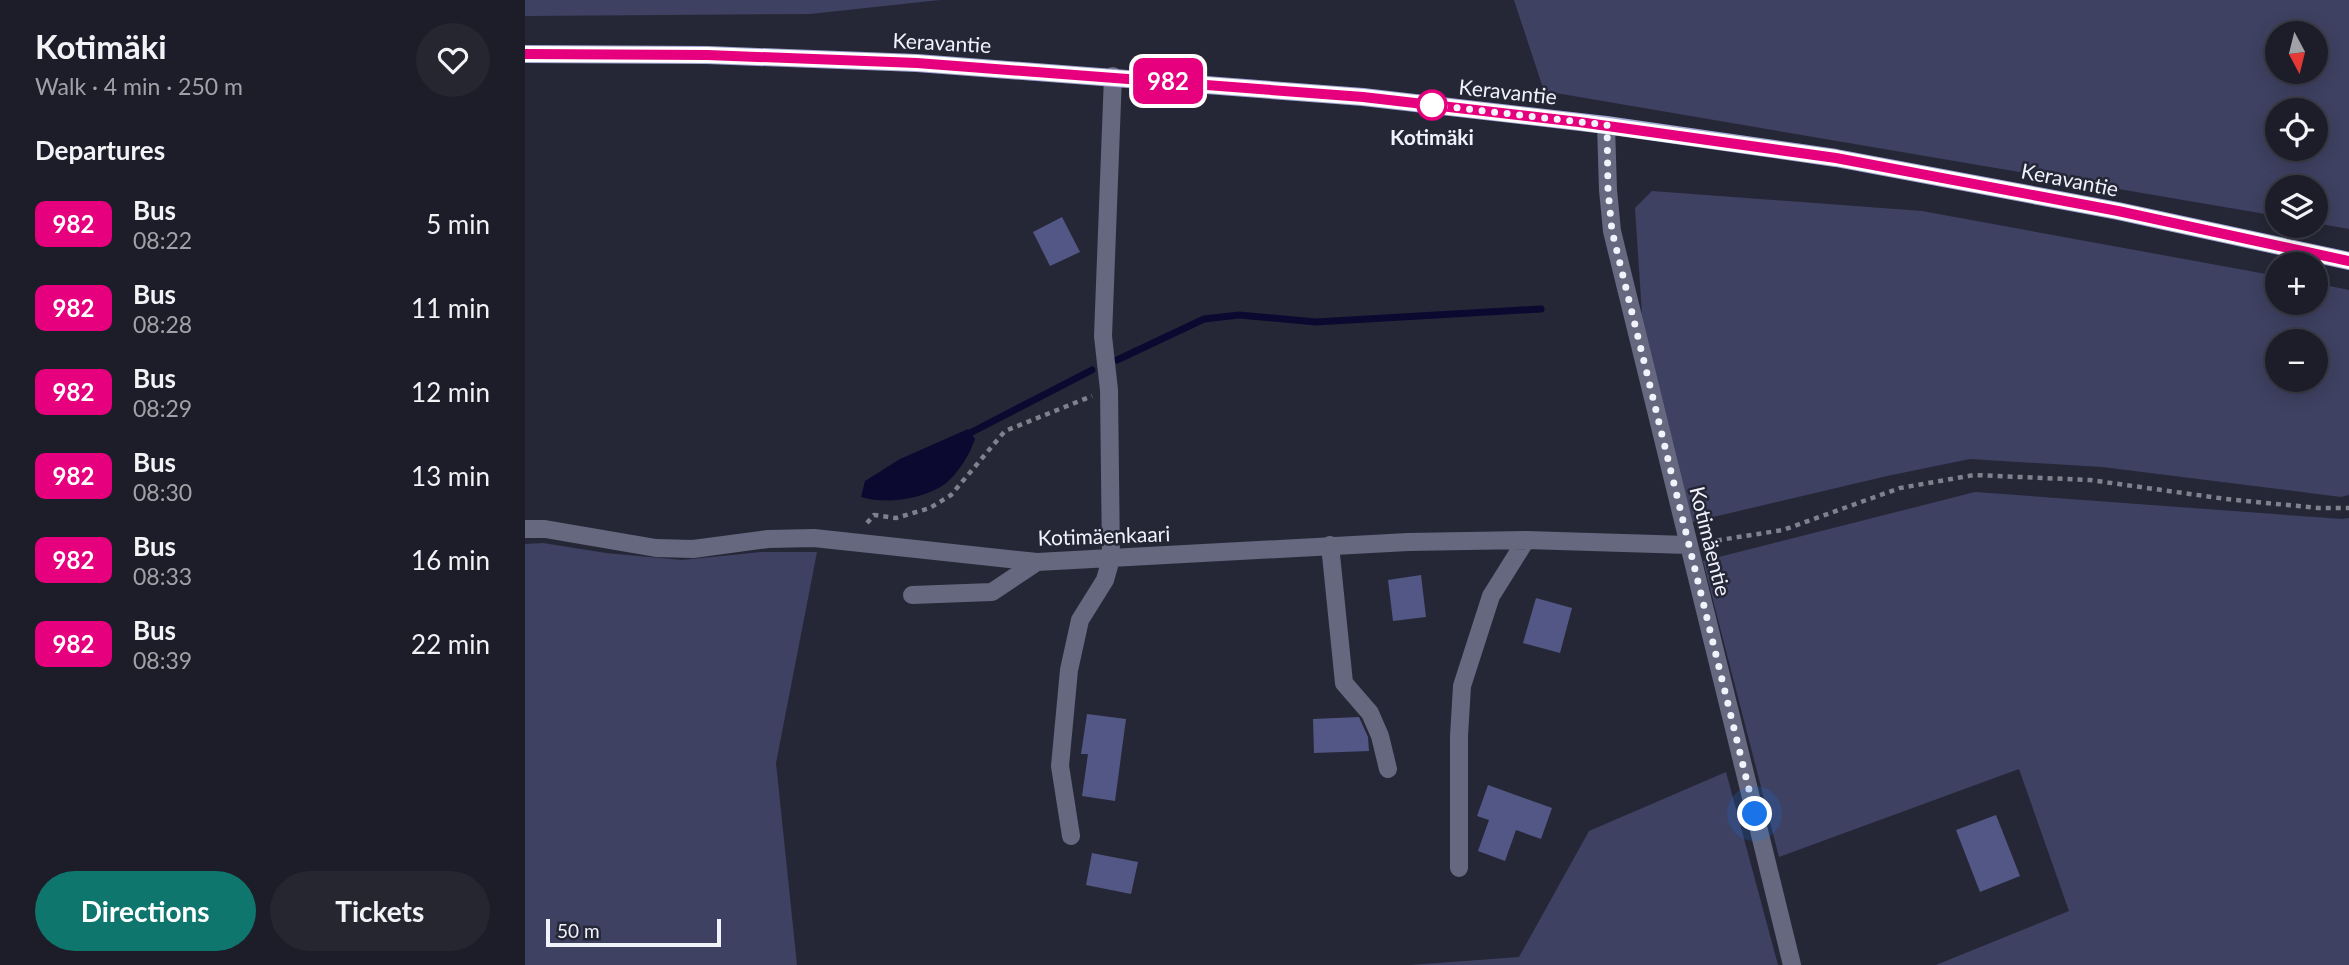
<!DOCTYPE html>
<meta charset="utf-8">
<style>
body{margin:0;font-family:Lato,sans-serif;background:#252630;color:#f1f3f6;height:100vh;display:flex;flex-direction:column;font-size:26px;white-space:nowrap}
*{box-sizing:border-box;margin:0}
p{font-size:23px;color:#a0a2a8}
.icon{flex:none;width:38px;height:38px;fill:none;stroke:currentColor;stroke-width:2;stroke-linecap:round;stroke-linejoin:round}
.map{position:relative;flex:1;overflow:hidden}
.drawer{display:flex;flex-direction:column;background:#1c1d28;width:525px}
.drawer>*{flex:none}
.badge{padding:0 14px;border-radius:10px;font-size:24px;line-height:46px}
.needle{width:46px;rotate:173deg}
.controls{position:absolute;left:1740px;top:21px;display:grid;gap:14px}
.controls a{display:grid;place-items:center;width:63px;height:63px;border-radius:50%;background:#1c1d28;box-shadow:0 4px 18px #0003,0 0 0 2px #3a3b45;font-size:35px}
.scale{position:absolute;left:21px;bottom:18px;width:175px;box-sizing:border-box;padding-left:7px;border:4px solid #f0f2fc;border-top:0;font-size:19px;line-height:24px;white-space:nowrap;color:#f0f2fc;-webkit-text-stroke:5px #262736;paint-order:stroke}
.you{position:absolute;width:35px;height:35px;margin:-18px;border:5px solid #fff;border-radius:50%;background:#1a73e8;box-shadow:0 0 0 10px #1a73e833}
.map>.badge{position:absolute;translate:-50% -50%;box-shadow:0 0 0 4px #fff}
h2{padding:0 35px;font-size:26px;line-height:63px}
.round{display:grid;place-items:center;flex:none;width:74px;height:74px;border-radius:37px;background:#252630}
.overview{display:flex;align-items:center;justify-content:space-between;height:119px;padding:0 35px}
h1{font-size:33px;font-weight:700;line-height:52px}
.button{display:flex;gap:14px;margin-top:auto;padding:14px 35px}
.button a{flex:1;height:80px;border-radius:42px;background:#0f766e;color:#fff;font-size:28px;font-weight:700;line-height:80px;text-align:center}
.button a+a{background:#252630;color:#f1f3f6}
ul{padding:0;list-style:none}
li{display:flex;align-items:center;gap:21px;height:84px;padding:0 35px}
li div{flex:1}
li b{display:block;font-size:26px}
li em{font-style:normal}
li .badge{min-width:77px;font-weight:700;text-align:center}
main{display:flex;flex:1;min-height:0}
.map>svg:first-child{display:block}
.green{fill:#3e4161;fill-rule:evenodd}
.water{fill:#0c0930}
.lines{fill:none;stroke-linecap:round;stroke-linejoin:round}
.stream{stroke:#0c0930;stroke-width:7}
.building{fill:#535786}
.path{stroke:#7f818d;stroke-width:4.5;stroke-dasharray:5 5;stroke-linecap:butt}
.minor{stroke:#65687e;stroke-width:18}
.major{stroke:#a2a7d4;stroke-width:18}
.line-casing{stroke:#fff;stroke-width:16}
.line{stroke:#e6007e;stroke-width:10}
.walk{stroke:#f0f2fc;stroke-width:7;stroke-dasharray:0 12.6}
.stop-dot{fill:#fff;stroke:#e6007e;stroke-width:3.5}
.labels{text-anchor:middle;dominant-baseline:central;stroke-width:5;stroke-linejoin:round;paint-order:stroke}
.street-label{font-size:21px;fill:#f0f2fc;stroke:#262736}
.stop-label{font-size:21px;font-weight:bold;fill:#f0f2fc;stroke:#262736}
</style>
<main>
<section class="drawer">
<div class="overview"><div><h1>Kotimäki</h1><p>Walk · 4 min · 250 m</p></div><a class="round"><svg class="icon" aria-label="heart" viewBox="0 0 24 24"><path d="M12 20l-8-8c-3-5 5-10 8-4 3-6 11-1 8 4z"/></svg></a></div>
<h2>Departures</h2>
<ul>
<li><span class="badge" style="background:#e6007e;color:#fff">982</span><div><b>Bus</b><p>08:22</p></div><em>5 min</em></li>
<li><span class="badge" style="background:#e6007e;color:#fff">982</span><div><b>Bus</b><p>08:28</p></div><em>11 min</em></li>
<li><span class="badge" style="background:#e6007e;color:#fff">982</span><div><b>Bus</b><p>08:29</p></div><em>12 min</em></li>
<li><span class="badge" style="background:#e6007e;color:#fff">982</span><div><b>Bus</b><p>08:30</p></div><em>13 min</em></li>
<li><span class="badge" style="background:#e6007e;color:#fff">982</span><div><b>Bus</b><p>08:33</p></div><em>16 min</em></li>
<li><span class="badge" style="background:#e6007e;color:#fff">982</span><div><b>Bus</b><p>08:39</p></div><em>22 min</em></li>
</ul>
<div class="button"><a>Directions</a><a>Tickets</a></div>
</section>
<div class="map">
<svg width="1824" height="965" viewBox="0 0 1824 965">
<rect width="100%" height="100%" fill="#262736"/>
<path class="green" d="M0,0H415L285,14L0,16Z
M989,0H1824V229L1790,223V187H1752V216L1019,91ZM1790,33V72H1752V33ZM1790,110V149H1752V110Z
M1127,191L1397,211L1752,276V303H1790V283L1824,290V495L1816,497L1577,467L1445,459L1362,476L1163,523L1118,330L1110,208ZM1752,341H1790V380H1752Z
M1450,492L1817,519L1824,518V965H1411L1544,911L1494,769L1254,857L1178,561Z
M18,543L81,553L157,560L236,552H292L251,763L272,965H0V544Z
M1201,772L1253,965H885L994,957L1064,831Z"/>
<path class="water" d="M443,429L450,439C445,454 433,474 420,484C399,499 360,505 336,497L340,481L375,459Z"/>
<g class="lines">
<path class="stream" d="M592,360L679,319L714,315L791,322L1016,309
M445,433L567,370"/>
</g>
<path class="building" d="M537,217L555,252L525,266L508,232Z
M896,575L901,617L868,621L863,580Z
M1011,598L1047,608L1035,653L998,643Z
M562,714L601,719L590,801L557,796L563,754H556Z
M834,717L843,737L844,751L789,753L788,719Z
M963,785L1027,808L1016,839L991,830L980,861L953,851L964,820L952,816Z
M1471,815L1495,876L1455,892L1431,830Z
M567,853L613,862L606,894L561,885Z"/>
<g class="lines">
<path class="path" d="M342,523L349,515L371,518L405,508L426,495L480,431L567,396
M1182,542L1258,530L1375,488L1449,475L1565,480L1701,499L1793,508H1824"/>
<path class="minor" d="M1081,125L1083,190L1087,231L1267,965
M0,529H20L131,548L168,549L243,539L289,538L512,562L883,542L1001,540L1163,545
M805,545L819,683L845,713L855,736L863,769
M387,595L467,592L512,562
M546,836L535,766L544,670L555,620L580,580L586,559L584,390L578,336L588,76
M934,868V736L937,686L966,596L1001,540"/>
<path class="major" d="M0,54L182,55L392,63L838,97L1081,125L1311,158L1593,211L1824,261"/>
</g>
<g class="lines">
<g class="line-casing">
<path id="line" d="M0,54L182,55L392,63L838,97L1054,122L1311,158L1593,211L1824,261"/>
</g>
<use href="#line" class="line"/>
<path class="walk" d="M907,105L1082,125L1083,190L1087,231L1230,814"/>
</g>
<circle class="stop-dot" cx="907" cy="105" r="14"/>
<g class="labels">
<g class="street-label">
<text transform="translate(417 42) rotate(3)">Keravantie</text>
<text transform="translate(983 91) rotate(6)">Keravantie</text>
<text transform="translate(1545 179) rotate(11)">Keravantie</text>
<text transform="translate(579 535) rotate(-2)">Kotimäenkaari</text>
<text transform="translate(1186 541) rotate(76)">Kotimäentie</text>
</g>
<g class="stop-label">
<text x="907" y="136">Kotimäki</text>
</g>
</g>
</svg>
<div class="controls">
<a><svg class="needle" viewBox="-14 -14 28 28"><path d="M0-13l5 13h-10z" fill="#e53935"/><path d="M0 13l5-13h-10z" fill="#a0a2a8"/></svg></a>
<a><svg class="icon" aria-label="locate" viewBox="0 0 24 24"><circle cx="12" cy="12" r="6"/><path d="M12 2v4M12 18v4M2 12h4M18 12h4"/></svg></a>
<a><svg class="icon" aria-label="layers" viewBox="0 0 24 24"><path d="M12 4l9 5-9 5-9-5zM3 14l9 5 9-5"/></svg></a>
<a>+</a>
<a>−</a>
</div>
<div class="scale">50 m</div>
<div class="you" style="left:1230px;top:814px"></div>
<b class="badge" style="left:643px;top:81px;background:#e6007e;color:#fff">982</b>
</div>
</main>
